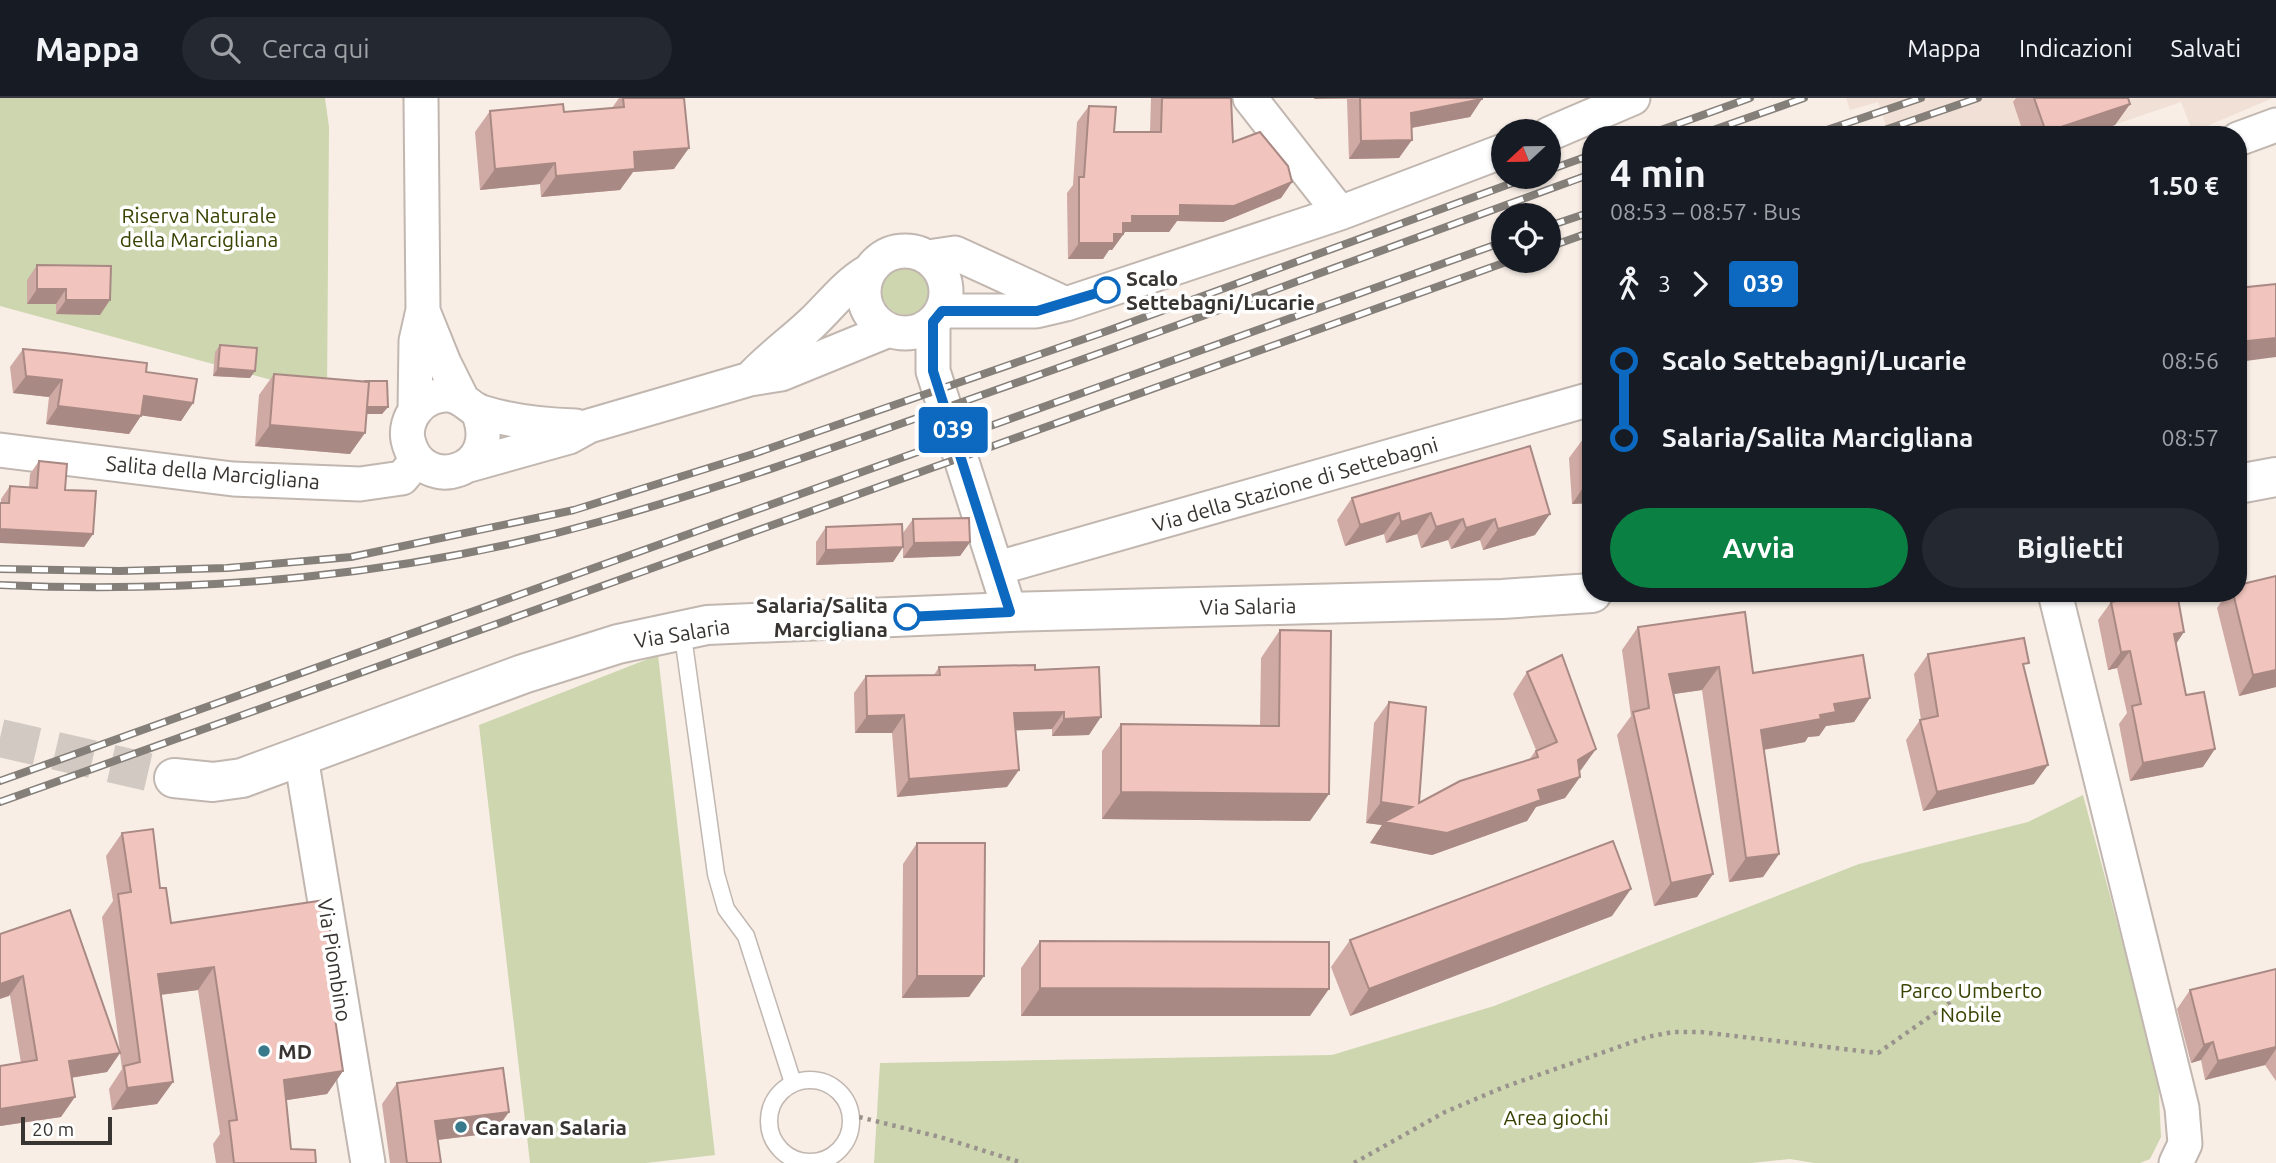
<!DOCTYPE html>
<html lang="it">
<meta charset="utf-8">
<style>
body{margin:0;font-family:Ubuntu,sans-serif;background:#242831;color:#f1f3f6;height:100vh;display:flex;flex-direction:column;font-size:26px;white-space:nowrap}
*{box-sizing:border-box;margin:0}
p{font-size:23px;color:#9ea1a6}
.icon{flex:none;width:38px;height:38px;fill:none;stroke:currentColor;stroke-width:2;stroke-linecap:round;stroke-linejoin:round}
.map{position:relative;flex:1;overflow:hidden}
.sheet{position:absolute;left:1582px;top:28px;width:665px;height:476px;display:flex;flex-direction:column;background:#171b24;border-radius:28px;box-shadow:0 2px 5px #0004}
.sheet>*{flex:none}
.badge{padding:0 14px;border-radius:5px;font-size:24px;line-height:46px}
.needle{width:46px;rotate:248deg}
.fabs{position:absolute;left:1491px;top:21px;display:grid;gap:14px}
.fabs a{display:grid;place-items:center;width:70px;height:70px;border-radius:50%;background:#171b24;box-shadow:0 2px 5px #0004;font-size:35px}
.scale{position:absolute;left:21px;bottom:18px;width:91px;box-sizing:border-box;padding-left:7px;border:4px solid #383431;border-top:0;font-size:19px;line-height:24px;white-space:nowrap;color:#383431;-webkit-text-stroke:5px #fff;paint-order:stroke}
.map>.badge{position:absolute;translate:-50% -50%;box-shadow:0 0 0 4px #fff}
.legs{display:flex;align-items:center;gap:10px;height:77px;padding:0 28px;font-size:23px}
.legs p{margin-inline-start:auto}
.summary{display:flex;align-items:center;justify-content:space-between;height:119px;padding:0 28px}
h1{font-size:38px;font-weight:700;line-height:52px}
.primary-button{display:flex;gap:14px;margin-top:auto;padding:14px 28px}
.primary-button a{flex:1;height:80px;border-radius:42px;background:#0b8043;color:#fff;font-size:28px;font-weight:700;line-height:80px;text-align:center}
.primary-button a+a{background:#242831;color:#f1f3f6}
ul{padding:0 28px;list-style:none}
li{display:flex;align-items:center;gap:24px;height:77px;font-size:26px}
li i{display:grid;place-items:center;width:10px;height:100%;margin:0 9px;background:currentColor}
li i::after{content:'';width:18px;height:18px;margin:-9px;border:5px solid;border-radius:50%;background:#171b24}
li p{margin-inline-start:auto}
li:first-child i{background:linear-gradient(#0000 50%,currentColor 0)}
li:last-child i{background:linear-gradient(currentColor 50%,#0000 0)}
header{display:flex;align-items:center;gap:42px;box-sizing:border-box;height:98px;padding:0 35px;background:#171b24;border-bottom:2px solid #363941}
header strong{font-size:33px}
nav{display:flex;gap:38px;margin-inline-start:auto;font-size:24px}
.search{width:490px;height:63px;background:#242831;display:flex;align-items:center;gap:18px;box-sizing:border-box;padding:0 24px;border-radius:38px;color:#9ea1a6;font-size:26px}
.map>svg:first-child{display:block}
.built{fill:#f1e0d5}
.green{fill:#cdd6af}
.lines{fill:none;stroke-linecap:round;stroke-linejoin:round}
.secondary-tunnel{stroke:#d2c9c2;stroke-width:38;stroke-dasharray:38 19;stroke-linecap:butt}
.lane-casing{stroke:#c1b7b0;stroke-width:19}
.street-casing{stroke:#c1b7b0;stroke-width:37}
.secondary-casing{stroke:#c1b7b0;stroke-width:42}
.path{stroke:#9a938d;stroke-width:4.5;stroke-dasharray:3.5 5;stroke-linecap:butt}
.lane{stroke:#fff;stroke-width:16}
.street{stroke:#fff;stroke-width:33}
.secondary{stroke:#fff;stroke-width:38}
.rail-casing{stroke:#857f7a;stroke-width:8}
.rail{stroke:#fff;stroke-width:5;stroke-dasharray:16;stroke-linecap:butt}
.wall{fill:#cfa9a3}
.shaded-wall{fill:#a98984}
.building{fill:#f1c4bd;stroke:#a98984;stroke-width:2}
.line-1-casing{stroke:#fff;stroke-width:16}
.line-1{stroke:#0c69bf;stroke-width:10}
.stop-1-dot{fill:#fff;stroke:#0c69bf;stroke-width:3.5}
.poi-dot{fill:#387a8c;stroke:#fff;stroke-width:2.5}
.labels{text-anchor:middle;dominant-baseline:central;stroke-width:7;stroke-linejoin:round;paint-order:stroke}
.park-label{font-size:21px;fill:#394201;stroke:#fff}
.stop-label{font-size:21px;font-weight:bold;fill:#383431;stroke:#fff;text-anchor:start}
.street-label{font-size:21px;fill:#383431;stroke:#fff}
.poi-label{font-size:21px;font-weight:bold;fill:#383431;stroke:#fff;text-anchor:start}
</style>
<header>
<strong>Mappa</strong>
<div class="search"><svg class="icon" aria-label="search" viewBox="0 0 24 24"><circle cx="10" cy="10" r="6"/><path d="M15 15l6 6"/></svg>Cerca qui</div>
<nav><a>Mappa</a><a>Indicazioni</a><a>Salvati</a></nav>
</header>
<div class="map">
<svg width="2276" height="1065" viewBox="0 0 2276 1065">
<rect width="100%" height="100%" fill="#f8eee6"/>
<path class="built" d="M1846,0H2273L2193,34L2181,4L2085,37L2021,28L1995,37H1889L1878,4L1850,12Z"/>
<path class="green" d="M0,0H325L329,29L327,297L0,208Z
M882 193a24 24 0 1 1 48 0a24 24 0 1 1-48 0Z
M658,557L715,1057L646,1065H530L479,627Z
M2083,697L2158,977L2161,1039L2150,1061L2140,1065H1814L1790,1061L1751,1065H874L880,965L1332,957L1494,908L1859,766L2028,724Z"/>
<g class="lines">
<path class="secondary-tunnel" d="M0,640L174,680"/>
<g class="lane-casing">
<path id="lane" d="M682,531L716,776L726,811L746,838L793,985
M769 1023a41 41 0 1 1 82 0a41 41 0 1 1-82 0Z"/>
</g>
<g class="street-casing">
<path id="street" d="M1250,0L1340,115
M1549,36L1633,0
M2238,41L2276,27
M864 194a41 41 0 1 1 82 0a41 41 0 1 1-82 0Z
M928,159L955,155L1066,206
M423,213L444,265L462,301
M942,213H1036L1066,206L1340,115L1503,53
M933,224V273L1010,514
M750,281C769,260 792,244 812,225C832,206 845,187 869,173
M415,312L416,243L423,212L421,0
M477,312C506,374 421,399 408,342C406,332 409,320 416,312C423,302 437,296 449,297C463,298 469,310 481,314C513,324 543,327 576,328
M0,352L233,381L360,386L402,380L417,362
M469,367L569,339L589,328L750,281L781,276L889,232
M998,470L1591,301
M2055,495L2182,1010L2185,1046L2176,1065
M301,659L368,1065"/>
</g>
<g class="secondary-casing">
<path id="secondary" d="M2238,386L2276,379
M174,680L213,684L242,680L523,576L618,546L707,527L1010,514L1502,501L1592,495"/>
</g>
<path class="path" d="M851,1017L940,1039L1023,1065
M1354,1065L1445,1014L1504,989L1647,939L1673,934H1701L1878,955L1952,903"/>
<use href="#lane" class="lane"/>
<use href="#street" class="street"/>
<use href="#secondary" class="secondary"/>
<g class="rail-casing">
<path id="rail" d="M1647,37L1750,0
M1699,37L1804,0
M1812,37L1921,0
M1870,37L1978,0
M1549,72L1591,57
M1549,128L1591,114
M1549,149L1591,134
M0,471L120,473L227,470L351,459L574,412L753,356L1107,233L1529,79
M0,487C201,496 408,478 602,423C735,386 866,338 996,292C1195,222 1393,148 1591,76
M0,683L1503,144
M0,704L1509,163"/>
</g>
<use href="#rail" class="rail"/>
</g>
<path class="wall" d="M619,0H684L674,71L633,74L620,92L541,99L540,86L480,92L475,34L490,13L564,14L612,10Z
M1151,0H1231L1233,44L1292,84L1281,100L1223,124L1177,123L1169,134H1125L1112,152H1109L1103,161H1068L1067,95L1073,87L1077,24L1089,8L1114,34H1150Z
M1314,0H1482L1470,19L1412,30L1399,60L1349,61L1347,1H1314Z
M2016,0H2128L2130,6L2115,27L2085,37H2024L2013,4Z
M37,167L100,217L56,216V206H27V182Z
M220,247L250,280L213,278L215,254Z
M23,251L146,274L193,305L181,323L141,317L129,336L46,326L49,299L13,295L10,269Z
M274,276L388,309L382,316H366L350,356L255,348L259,297Z
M1583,341L1591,405L1572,406L1569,360Z
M1530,348L1535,437L1483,452L1480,442L1451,451L1448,442L1421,450L1417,436L1386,445L1384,436L1345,448L1337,422L1352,400Z
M39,363L65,392L93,436L84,449L1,405V401L10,388L29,389L30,376Z
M913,421L970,444L960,458L903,460V449L893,464L816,467V444L826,429L903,435Z
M2227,495H2238L2276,589L2239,598L2217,510Z
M2111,504L2176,546L2186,597L2203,669L2130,683L2119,626L2127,615L2117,570L2108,572L2098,522Z
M1638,529L1753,575L1870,600L1854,624L1826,628L1819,638L1808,639L1805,644L1764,652L1779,756L1763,779L1729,784L1702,592L1674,596L1713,776L1697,799L1654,808L1617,637L1631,618L1622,552Z
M1280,532L1310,723L1102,721V653L1121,626L1260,628L1261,560Z
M1928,556L2025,571L2034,686L1923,713L1906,642L1920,622H1921L1914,576Z
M939,569L1035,572L1089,637L1052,638V631L1015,632L1007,689L897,699L892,635H855L854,595L866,578L934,577Z
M1527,574L1596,651L1579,673L1580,679L1565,700L1536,709L1527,723L1432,757L1370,745L1382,727L1366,725L1374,625L1389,604L1419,705L1529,662L1536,652L1513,596Z
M122,735L160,790L171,825L339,887L331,897L343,973L327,996L286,1002L291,1051L316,1065H216L213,1046L220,1036L198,892L161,897L173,984L157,1006L112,1012L109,991L122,971L120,955L107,974L71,980L61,1019L0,1028V968L21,965L0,836L120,953L102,819L113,803L106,758Z
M917,745L969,899L902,900L903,766Z
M1612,818L1350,918L1331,869L1350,842Z
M1040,843L1310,918H1021V870Z
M2276,871V983L2265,967L2205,982L2201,962L2191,965L2177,911L2190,892Z
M397,985L494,1035L438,1042L441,1065H390L382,1006Z"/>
<path class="shaded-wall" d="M1315,0H1348L1314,1Z
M1482,1L1470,19L1399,32L1411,15Z
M2130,6L2115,27L2085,37H2044L2046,34Z
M1412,42L1399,60L1349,61L1361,43Z
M689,50L674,71L633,74L620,92L541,99L556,78L634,54Z
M555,65L540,86L480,92L495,71Z
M1292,84L1281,100L1223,124L1177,123L1169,134H1125L1112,152H1109L1103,161H1068L1079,145L1132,118L1180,107Z
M37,191H66L56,206H27Z
M66,202H110L100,217L56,216Z
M2276,240V259L2238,264V244Z
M218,270L255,273L250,280L213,278Z
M26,278L62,282L49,299L13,295Z
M144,298L193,305L181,323L131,316Z
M58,308L141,318L129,336L46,326Z
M364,309H388L382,316H359Z
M270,327L365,335L350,356L255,348Z
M1585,387H1591V405L1572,406Z
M1399,415L1384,436L1345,448L1360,427Z
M1431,415L1417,436L1386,445L1401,424Z
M1550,416L1535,437L1483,452L1498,431Z
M1463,421L1448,442L1421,450L1436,429Z
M1495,421L1480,442L1451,451L1466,430Z
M0,431L93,436L84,449L0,445Z
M970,444L960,458L903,460L914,445Z
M903,449L893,464L816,467L826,452Z
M2184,534L2172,552L2174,536Z
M2130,553L2117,570L2108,572L2121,554Z
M1719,569L1702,592L1653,599L1669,576Z
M2276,572V589L2239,598L2253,577Z
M1870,600L1854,624L1826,628L1819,638L1808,639L1805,644L1745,655L1761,632L1834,606Z
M1064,614L1052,631L1002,633L1014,615Z
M904,617L892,635H855L867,618Z
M1101,619L1089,637L1052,638L1064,621Z
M1596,651L1581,672L1563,684L1578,662Z
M2215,651L2203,669L2130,683L2143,665Z
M2048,667L2034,686L1923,713L1937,694Z
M1019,672L1007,689L897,699L909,681Z
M1580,679L1565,700L1536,709L1527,723L1432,757L1370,745L1382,727L1366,725L1381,704L1527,707L1538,692Z
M1121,694L1329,696L1310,723L1102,721Z
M1779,756L1763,779L1729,784L1746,760Z
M1713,776L1697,799L1654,808L1671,785Z
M1631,791L1612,818L1350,918L1369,891Z
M214,869L198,892L142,899L158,876Z
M23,878L9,898L0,901V886Z
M917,878H984L969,899L902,900Z
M339,887L323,910L330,888Z
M1040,890L1329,891L1310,918H1021Z
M2213,944L2201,962L2191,965L2204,947Z
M2276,949V951L2265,967L2205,982L2218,963Z
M120,955L107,974L55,982L69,963Z
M343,973L327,996L268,1005L284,982Z
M173,984L157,1006L112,1012L127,990Z
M75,999L61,1019L0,1028V1011Z
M509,1014L494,1035L420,1044L435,1023Z"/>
<path class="building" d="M623,0H684L689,50L634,54L635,71L556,78L555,65L495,71L490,13L563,6L564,14L624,9Z
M1162,0H1231L1233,44L1260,34L1288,68L1292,84L1234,108L1180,107V118H1132V125H1123V136H1114V145H1079V79H1084L1089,8L1116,9L1114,34H1161Z
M1360,0H1482V1L1411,15L1412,42L1361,43Z
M2034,0H2128L2130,6L2046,34Z
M37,167L111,168L110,202H66V191H37Z
M2276,186V240L2238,244V190Z
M220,247L257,250L255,273L218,270Z
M23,251L65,255L147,265L146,274L197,281L193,305L144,298L141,318L58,308L62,282L26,278Z
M274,276L369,284L365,335L270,327Z
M364,283H387L388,309H367L369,284Z
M1583,341H1591V387H1585Z
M1530,348L1550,416L1498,431L1495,421L1466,430L1463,421L1436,429L1431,415L1401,424L1399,415L1360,427L1352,400Z
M39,363L67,366L65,392L96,393L93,436L0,431V405H9L10,388L37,390Z
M969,420L970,444L914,445L913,421Z
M902,426L903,449L826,452V429Z
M2276,478V572L2253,577L2233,495H2238V487Z
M2153,495H2177L2184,534L2174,536L2186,597L2204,594L2215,651L2143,665L2132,608L2141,606L2130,553L2121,554L2111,504Z
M1745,514L1753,575L1863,557L1870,600L1834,606L1836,614L1820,617L1821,621L1761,632L1779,756L1746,760L1719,569L1669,576L1713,776L1671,785L1633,614L1649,610L1638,529Z
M1280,532L1331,533L1329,696L1121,694V626L1279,628Z
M2024,540L2029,565L2023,566L2048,667L1937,694L1920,622L1938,618L1928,556Z
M1562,557L1596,651L1578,662L1580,679L1538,692L1541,702L1447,735L1384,724L1412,709L1381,704L1389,604L1426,609L1419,705L1460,683L1538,659L1536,653L1557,644L1527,574Z
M1035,567V572L1099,569L1101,619L1064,621V614L1014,615L1019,672L909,681L904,617L867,618L866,578L940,577L939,569Z
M153,731L160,790H166L171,825L325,802L339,887L330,888L343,973L284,982L291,1051L315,1052L316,1065H234L229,1023L237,1022L214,869L158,876L173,984L127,990L124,968L140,964L118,796L131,794L122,735Z
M1613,743L1631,791L1369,891L1350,842Z
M917,745H985L984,878H917Z
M70,812L120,955L69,963L75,999L0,1011V968L37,962L23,878L0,886V836Z
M1040,843L1329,844V891L1040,890Z
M2276,871V949L2218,963L2213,944L2204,947L2190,892Z
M503,970L509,1014L435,1023L441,1065H407L397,985Z"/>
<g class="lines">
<g class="line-1-casing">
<path id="line-1" d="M907,519L1010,514L933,273V224L942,213H1037L1107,192"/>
</g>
<use href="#line-1" class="line-1"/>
</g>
<g class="stop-1-dot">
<circle cx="1107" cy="192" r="12"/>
<circle cx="907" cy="519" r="12"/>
</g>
<g class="poi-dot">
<circle cx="264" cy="953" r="7"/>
<circle cx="461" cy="1029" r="7"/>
</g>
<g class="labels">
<g class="park-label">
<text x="199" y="117">Riserva Naturale<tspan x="199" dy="24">della Marcigliana</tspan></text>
<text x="1971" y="892">Parco Umberto<tspan x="1971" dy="24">Nobile</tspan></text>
<text x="1556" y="1019">Area giochi</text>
</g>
<g class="stop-label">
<text x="1126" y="180">Scalo<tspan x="1126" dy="24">Settebagni/Lucarie</tspan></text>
<text x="888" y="507" text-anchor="end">Salaria/Salita<tspan x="888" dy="24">Marcigliana</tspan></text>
</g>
<g class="street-label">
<text transform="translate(213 374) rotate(5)">Salita della Marcigliana</text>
<text transform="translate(1295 386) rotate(-16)">Via della Stazione di Settebagni</text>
<text transform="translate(1248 508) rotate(-1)">Via Salaria</text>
<text transform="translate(682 535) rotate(-9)">Via Salaria</text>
<text transform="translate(335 862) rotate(81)">Via Piombino</text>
</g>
<g class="poi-label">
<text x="278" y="953">MD</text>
<text x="475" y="1029">Caravan Salaria</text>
</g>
</g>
</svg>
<div class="fabs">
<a><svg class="needle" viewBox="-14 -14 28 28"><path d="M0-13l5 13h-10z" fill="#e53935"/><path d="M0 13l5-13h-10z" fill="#9ea1a6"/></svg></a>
<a><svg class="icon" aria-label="locate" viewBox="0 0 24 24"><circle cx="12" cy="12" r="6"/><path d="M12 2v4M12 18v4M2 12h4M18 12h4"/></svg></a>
</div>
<div class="scale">20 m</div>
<b class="badge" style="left:953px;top:332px;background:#0c69bf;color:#fff">039</b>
<section class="sheet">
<div class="summary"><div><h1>4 min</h1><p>08:53 – 08:57 · Bus</p></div><b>1.50 €</b></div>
<div class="legs"><svg class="icon" aria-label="walk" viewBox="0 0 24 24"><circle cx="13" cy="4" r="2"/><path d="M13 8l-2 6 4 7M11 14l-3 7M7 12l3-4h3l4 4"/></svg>3<svg class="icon" aria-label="forward" viewBox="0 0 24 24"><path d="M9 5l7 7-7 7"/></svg><b class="badge" style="background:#0c69bf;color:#fff">039</b></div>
<ul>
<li><i style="color:#0c69bf"></i><b>Scalo Settebagni/Lucarie</b><p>08:56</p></li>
<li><i style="color:#0c69bf"></i><b>Salaria/Salita Marcigliana</b><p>08:57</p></li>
</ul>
<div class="primary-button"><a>Avvia</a><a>Biglietti</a></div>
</section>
</div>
